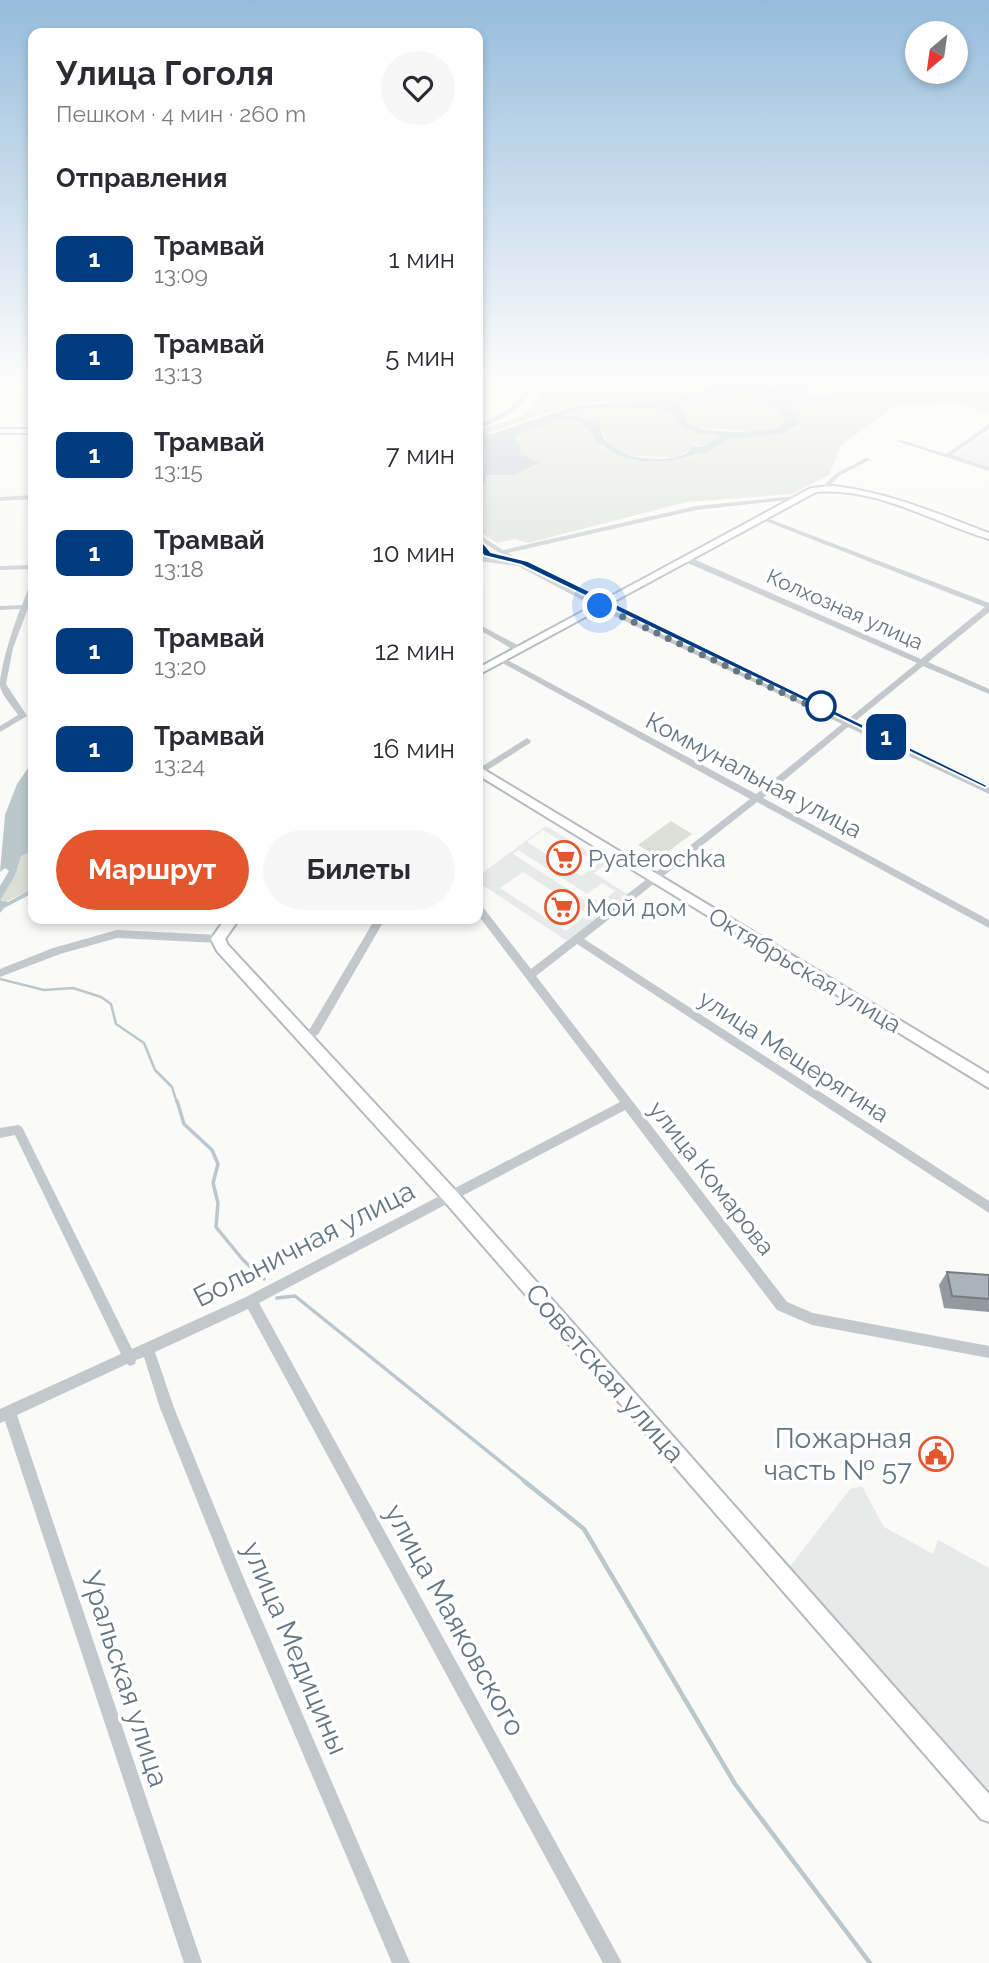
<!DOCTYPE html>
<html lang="ru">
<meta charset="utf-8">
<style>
body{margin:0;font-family:Raleway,sans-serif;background:#f7f7f7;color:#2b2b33;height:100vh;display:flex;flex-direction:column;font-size:26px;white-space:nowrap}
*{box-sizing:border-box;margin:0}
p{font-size:23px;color:#7c7c81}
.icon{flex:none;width:38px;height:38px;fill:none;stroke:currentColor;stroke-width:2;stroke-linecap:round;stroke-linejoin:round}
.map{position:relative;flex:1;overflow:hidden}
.details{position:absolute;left:28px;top:28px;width:455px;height:896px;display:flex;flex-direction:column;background:#fff;border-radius:14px;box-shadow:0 4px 10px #0003}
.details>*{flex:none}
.badge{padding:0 14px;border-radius:10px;font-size:24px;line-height:46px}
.needle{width:46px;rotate:209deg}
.tools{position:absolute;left:905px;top:21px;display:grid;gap:14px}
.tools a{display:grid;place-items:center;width:63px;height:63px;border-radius:50%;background:#fff;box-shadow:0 4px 10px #0003;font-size:35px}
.you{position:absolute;width:35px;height:35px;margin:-18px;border:5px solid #fff;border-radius:50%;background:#1a73e8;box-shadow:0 0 0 10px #1a73e833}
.map>.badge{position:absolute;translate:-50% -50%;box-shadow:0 0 0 4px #fff}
h2{padding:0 28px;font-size:26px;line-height:63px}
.round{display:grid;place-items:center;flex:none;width:74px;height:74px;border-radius:37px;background:#f7f7f7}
.overview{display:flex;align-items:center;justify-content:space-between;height:119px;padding:0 28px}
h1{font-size:33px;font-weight:700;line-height:52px}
.cta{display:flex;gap:14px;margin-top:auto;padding:14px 28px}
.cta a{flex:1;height:80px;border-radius:42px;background:#e4572e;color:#fff;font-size:28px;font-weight:700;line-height:80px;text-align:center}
.cta a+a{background:#f7f7f7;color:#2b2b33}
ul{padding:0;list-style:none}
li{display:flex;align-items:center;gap:21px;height:98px;padding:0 28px}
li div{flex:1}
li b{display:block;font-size:26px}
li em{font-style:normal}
li .badge{min-width:77px;font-weight:700;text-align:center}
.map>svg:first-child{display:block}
.built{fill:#e8e9e9;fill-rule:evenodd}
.green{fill:#dadfd7}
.water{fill:#bbc7cb;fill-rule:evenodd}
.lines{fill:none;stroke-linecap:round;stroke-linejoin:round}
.stream-far2{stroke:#bbc7cb;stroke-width:2.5}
.stream-far1{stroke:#bbc7cb;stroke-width:3.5}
.stream{stroke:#bbc7cb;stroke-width:4.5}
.major-casing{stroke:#b5babe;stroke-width:4}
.minor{fill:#c3c8cc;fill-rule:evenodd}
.major{fill:#fff;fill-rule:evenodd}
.tram{stroke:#a2aab0;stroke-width:2}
.wall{fill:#929a9f}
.building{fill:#aab3b9;stroke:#777d82;stroke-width:2}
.line{fill:#003b80;stroke:#fff;stroke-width:2}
.walk{stroke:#657683;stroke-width:7;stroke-dasharray:0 12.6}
.stop-dot{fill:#fff;stroke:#003b80;stroke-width:3.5}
.labels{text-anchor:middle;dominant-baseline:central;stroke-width:7;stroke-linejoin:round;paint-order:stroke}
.far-street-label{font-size:21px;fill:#657683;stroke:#fff}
.street-label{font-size:24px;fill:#657683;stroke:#fff}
.poi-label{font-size:24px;fill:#657683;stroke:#fff;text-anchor:start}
.near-street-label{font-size:28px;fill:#657683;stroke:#fff}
.near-poi-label{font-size:28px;fill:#657683;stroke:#fff;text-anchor:end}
</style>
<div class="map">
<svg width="989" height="1963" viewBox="0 0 989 1963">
<rect width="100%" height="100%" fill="#fafaf8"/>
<path class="built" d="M984,435L989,436V467L954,456Z
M546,826L607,863L594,873L627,894L567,941L478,882V876ZM543,830L598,864L581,876L527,842ZM518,850L587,894L602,883L615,891L601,902L594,899L589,903L513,854ZM523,872L588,914H587L566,931L500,888Z
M862,1486L884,1527L933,1554L938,1540L989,1568V1799L788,1569L850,1489Z"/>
<path class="green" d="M550,381L595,385L603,381H789L755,388L737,381L709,390L692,391L679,398L699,403L755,391L758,395L755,397L757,404L779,408L784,418L782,425L759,432L693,427L681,412L684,406C671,397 662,402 648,402C628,402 607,400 588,403C550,409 514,426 478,436V430C494,424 518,421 531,409C539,400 539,387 550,381Z
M812,381H989V413L954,401L894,407L841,445L829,475L792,494L687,502L528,543L515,539L497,543L478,531V492H483L480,488L485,482V475H515L537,465L520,454L518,443L515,442L518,434C538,427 564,411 585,425C598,466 675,465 707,452C715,449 721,440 730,438C754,434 777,440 798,426L791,410L798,404L792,400L810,393L812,390L806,384Z
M586,408H656L675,415L695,432L716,434L720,437L701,447L696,445L690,447V450L676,457L635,456L623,453L607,442L599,423L582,417L560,414Z
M671,821L692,834L659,858L638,845Z
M28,853L33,856V888L4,903L1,898L21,856Z"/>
<path class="water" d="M737,381C761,393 785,381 812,381L806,384L813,392L803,395L804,398L812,396L840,399L796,405L791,410L801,423L783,434L727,439L708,452L669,461H641L620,456L596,442L583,423L571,419L553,421L518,434L515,438L521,445L520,454L539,463L515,475H485L486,481L480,488L483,492H478L479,435L492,434L574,406L671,399L678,402L682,400L678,397L684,394ZM752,390L758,393L755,400L757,404L780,409L784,418L782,425C767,434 701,435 688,423L687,418L681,412L684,406L679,402L699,403ZM586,408H656L675,415L683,427L698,433L716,434L720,437L701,447L691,446C690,463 635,461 622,452C618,449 607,443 604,439C602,435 601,428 599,423L577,416L560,415Z
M33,761V856L28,853L21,856L15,875L1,899L2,901L8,902L33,888V893L4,908L0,913V886L9,871L5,868L0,872L5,815L17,784Z"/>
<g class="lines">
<path class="stream-far2" d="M0,979L44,990L73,988L101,997L111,1004L116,1024L144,1043L155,1070L172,1087L177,1103"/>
<path class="stream-far1" d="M177,1101L184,1124L212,1150L218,1164L213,1183L218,1203L216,1227L243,1260L264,1279
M277,1298L295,1296L527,1483"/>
<path class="stream" d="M524,1481L584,1529L735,1784L870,1963"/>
<g class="major-casing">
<path id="major" d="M0,381H6L0,386Z
M0,429H33V433H0Z
M833,486C888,492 938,514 989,533V539C932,522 878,487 816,492L478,675V668L811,488Z
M478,766L989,1074V1088L478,775Z
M225,919H239L225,939L228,945L457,1192L989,1794V1822L981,1819L445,1202L217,951L211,939Z"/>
</g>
<path class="minor" d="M533,381H539C522,407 508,419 478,428V424C505,414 517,405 533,381Z
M565,381H602L589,385Z
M989,424V429L952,455L989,467V471L896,441L901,440L946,454Z
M866,458L871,459L839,476L827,489H823V487L835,474Z
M33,495V499L0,501V497Z
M795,496L798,498L797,499L696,510L508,553L525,563L603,604L847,720L917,663L683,561V557H689L921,659L985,607L760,519V517H764L989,603V612L928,662L989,689V694L923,666L853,723L989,787V794L848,727L763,798L989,920V928L757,802L584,939L989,1201V1213L577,944L536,976L787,1302L813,1313L989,1346V1358L812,1325L777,1310L625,1110L259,1303L622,1963H603L248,1309L155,1352L174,1408L242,1574L410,1963H392L228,1578L160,1408L144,1357L136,1360L135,1364L130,1366L127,1364L17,1415L202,1963H184L5,1421L0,1423V1409L121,1354L15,1135L0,1138V1128L18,1125L22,1127L132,1349L246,1297L620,1102L478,915V905L482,906L531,969L750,799L497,660L498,658H504L756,794L842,724L597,608L518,566L478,561V557L512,561L478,539V534L503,550L696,506Z
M33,565V569L0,570V566Z
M30,584H33V595L13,648L6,684L27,716L0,732V726L18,715C13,707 2,696 0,686C0,667 13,628 20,609L0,610V606L22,605Z
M478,624L523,648L524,650L520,652H517L478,629Z
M527,738L531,741L530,743L478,776V769Z
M375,919H385L319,1033L311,1041H303L302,1038L311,1027Z
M117,930L218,935L223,939L218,943L117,938L60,954L0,977V969L53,948Z"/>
<use href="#major" class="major"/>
<path class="tram" d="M478,556L525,563L989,786"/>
</g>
<path class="wall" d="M947,1272L989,1275V1312L944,1308L939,1285Z"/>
<path class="building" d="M947,1272L989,1275V1299L952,1296Z"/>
<linearGradient id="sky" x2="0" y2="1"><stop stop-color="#96bcdc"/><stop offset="0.58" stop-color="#fdfdfc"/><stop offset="1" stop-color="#fdfdfc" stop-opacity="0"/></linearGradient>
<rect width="989" height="656" fill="url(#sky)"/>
<path class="line" d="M475,540H481L491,552L528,561L989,786L985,788L521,565L484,556L473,542Z"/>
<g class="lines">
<path class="walk" d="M600,606L823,712L821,706"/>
</g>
<defs>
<g id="supermarket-ring" transform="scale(1.75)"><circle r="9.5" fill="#fff" stroke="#e4572e" stroke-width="1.5"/><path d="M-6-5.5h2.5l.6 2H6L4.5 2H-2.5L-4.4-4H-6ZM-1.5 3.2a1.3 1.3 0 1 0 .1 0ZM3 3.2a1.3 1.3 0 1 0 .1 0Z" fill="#e4572e"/></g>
<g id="civic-ring" transform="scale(1.75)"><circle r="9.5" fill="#fff" stroke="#e4572e" stroke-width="1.5"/><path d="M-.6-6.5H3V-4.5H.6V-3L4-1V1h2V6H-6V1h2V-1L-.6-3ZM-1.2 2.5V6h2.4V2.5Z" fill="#e4572e"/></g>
</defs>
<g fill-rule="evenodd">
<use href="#supermarket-ring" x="564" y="858"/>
<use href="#supermarket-ring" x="562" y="907"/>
<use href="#civic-ring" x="936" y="1454"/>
</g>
<circle class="stop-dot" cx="821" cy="706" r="14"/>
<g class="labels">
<g class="far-street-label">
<text transform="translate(845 609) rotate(24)">Колхозная улица</text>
</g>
<g class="street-label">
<text transform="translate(754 775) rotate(28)">Коммунальная улица</text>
<text transform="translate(805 970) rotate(31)">Октябрьская улица</text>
<text transform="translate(794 1056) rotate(33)">улица Мещерягина</text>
<text transform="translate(712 1178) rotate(52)">улица Комарова</text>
</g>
<g class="poi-label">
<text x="588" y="858">Pyaterochka</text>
<text x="586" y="907">Мой дом</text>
</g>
<g class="near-street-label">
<text transform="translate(304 1244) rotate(-27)">Больничная улица</text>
<text transform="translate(605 1373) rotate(49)">Советская улица</text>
<text transform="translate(455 1620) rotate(61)">улица Маяковского</text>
<text transform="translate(295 1648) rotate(67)">улица Медицины</text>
<text transform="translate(125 1679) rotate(72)">Уральская улица</text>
</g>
<g class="near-poi-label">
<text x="912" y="1438">Пожарная<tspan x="912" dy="32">часть № 57</tspan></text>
</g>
</g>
</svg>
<div class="tools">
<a><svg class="needle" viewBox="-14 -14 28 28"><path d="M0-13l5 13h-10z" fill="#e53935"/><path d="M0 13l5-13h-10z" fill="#7c7c81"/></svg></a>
</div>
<div class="you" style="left:600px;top:606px"></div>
<b class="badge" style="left:886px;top:737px;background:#003b80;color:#fff">1</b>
<section class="details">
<div class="overview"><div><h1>Улица Гоголя</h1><p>Пешком · 4 мин · 260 m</p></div><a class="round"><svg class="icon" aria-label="heart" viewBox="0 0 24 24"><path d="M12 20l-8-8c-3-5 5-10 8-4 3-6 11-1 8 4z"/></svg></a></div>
<h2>Отправления</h2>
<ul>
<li><span class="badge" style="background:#003b80;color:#fff">1</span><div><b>Трамвай</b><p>13:09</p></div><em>1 мин</em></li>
<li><span class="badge" style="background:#003b80;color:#fff">1</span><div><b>Трамвай</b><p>13:13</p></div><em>5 мин</em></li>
<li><span class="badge" style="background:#003b80;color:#fff">1</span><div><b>Трамвай</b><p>13:15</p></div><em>7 мин</em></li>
<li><span class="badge" style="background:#003b80;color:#fff">1</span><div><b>Трамвай</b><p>13:18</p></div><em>10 мин</em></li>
<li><span class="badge" style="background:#003b80;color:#fff">1</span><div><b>Трамвай</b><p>13:20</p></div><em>12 мин</em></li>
<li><span class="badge" style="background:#003b80;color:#fff">1</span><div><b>Трамвай</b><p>13:24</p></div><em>16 мин</em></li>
</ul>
<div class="cta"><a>Маршрут</a><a>Билеты</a></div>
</section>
</div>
